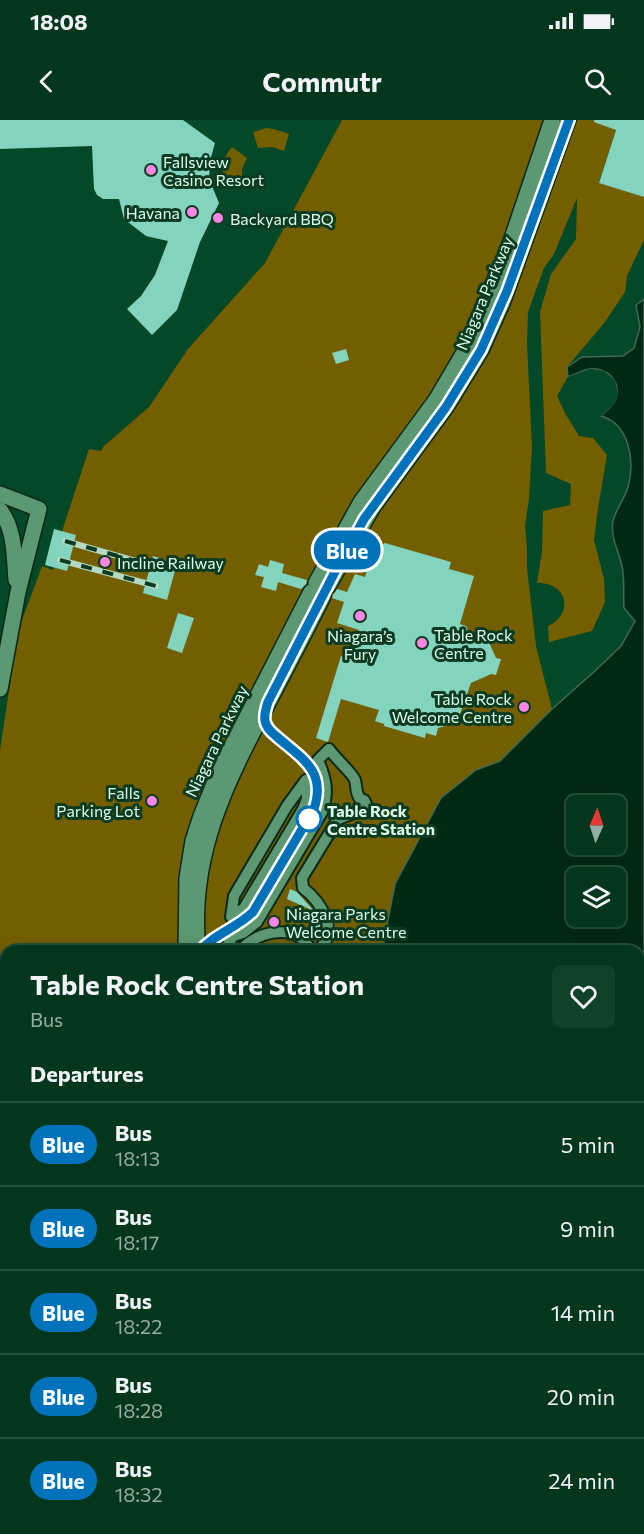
<!DOCTYPE html>
<meta charset="utf-8">
<style>
body{margin:0;font-family:Commissioner,sans-serif;background:#10422a;color:#f1f3f6;height:100vh;display:flex;flex-direction:column;font-size:22px;white-space:nowrap}
*{box-sizing:border-box;margin:0}
p{font-size:20px;color:#96aca4}
.icon{flex:none;width:33px;height:33px;fill:none;stroke:currentColor;stroke-width:2;stroke-linecap:round;stroke-linejoin:round}
.map{position:relative;flex:1;overflow:hidden}
.drawer{position:absolute;left:0px;top:825px;width:645px;height:590px;display:flex;flex-direction:column;background:#02371d;border-radius:18px 18px 0 0;box-shadow:0 3px 15px #0003,0 0 0 2px #23513b}
.drawer>*{flex:none}
.badge{padding:0 12px;border-radius:20px;font-size:21px;line-height:39px}
.needle{width:39px;rotate:3deg}
.controls{position:absolute;left:566px;top:675px;display:grid;gap:12px}
.controls a{display:grid;place-items:center;width:60px;height:60px;border-radius:9px;background:#02371d;box-shadow:0 3px 15px #0003,0 0 0 2px #23513b;font-size:30px}
.map>.badge{position:absolute;translate:-50% -50%;box-shadow:0 0 0 3px #fff}
h2{padding:0 30px;font-size:22px;line-height:54px}
.round{display:grid;place-items:center;flex:none;width:63px;height:63px;border-radius:9px;background:#10422a}
.headline{display:flex;align-items:center;justify-content:space-between;height:102px;padding:0 30px}
h1{font-size:28px;font-weight:700;line-height:45px}
ul{padding:0;list-style:none}
li{display:flex;align-items:center;gap:18px;height:84px;padding:0 30px;border-top:2px solid #23513b}
li div{flex:1}
li b{display:block;font-size:22px}
li em{font-style:normal}
li .badge{min-width:66px;font-weight:700;text-align:center}
.status{display:flex;justify-content:space-between;align-items:center;height:42px;padding:0 30px;background:#02371d;direction:ltr}
.status svg{height:16px;fill:currentColor}
header{display:flex;justify-content:space-between;align-items:center;height:78px;padding:0 30px;background:#02371d;font-size:27px;font-weight:700}
.map>svg:first-child{display:block}
.green{fill:#735f00}
.water{fill:#002913;stroke:#436953;stroke-width:1.5;fill-rule:evenodd}
.pier{fill:#034927}
.building{fill:#83d4bf}
.lines{fill:none;stroke-linecap:round;stroke-linejoin:round}
.street-casing{stroke:#0a2a18;stroke-width:14}
.secondary-casing{stroke:#0a2a18;stroke-width:18}
.street{stroke:#5c9872;stroke-width:10}
.secondary{stroke:#5c9872;stroke-width:15}
.rail-casing{stroke:#b4dac3;stroke-width:6}
.rail{stroke:#0b3c22;stroke-width:4;stroke-dasharray:11;stroke-linecap:butt}
.line-casing{stroke:#fff;stroke-width:14}
.line{stroke:#0072bc;stroke-width:9}
.poi-dot{fill:#fc86e4;stroke:#0b3c22;stroke-width:2}
.stop-dot{fill:#fff;stroke:#0072bc;stroke-width:3}
.labels{text-anchor:middle;dominant-baseline:central;stroke-width:6;stroke-linejoin:round;paint-order:stroke}
.poi-label{font-size:16px;fill:#dffee9;stroke:#0b3c22;text-anchor:start}
.street-label{font-size:16px;fill:#dffee9;stroke:#0b3c22}
.stop-label{font-size:16px;font-weight:bold;fill:#dffee9;stroke:#0b3c22;text-anchor:start}
</style>
<div class="status"><b>18:08</b><svg viewBox="0 0 49 12"><path d="M0 12V9h3v3zM5 12V6h3v6zM10 12V3h3v9zM15 12V0h3v12zM26 1h20v11H26zM47 4h2v5h-2z"/></svg></div>
<header><svg class="icon" aria-label="back" viewBox="0 0 24 24"><path d="M15 5l-7 7 7 7"/></svg>Commutr<svg class="icon" aria-label="search" viewBox="0 0 24 24"><circle cx="10" cy="10" r="6"/><path d="M15 15l6 6"/></svg></header>
<div class="map">
<svg width="644" height="1414" viewBox="0 0 644 1414">
<rect width="100%" height="100%" fill="#034927"/>
<path class="green" d="M342,0H609L616,10L599,62L644,77V120L627,156L625,172L605,202L567,247L568,257L557,276L565,293L579,316L593,318L607,335L598,388L594,420L604,459L605,482L592,511L549,522L548,506C575,493 567,462 537,463L542,431L543,391L570,385L571,364L546,353L540,192L551,154L576,119L577,78L554,134L544,148L528,192L527,224L532,327L529,379L525,405L527,429V448L536,526L552,589L500,641L476,650L395,764L381,831H6V1408L348,1409L347,1414H0V630L18,511L42,446L53,450L64,405L89,329L101,331L104,326L149,287L188,229L265,143Z
M266,8L274,9L289,14L284,31L272,27L258,28L253,12Z
M232,27L247,38L242,49V62L226,66C221,52 221,39 232,27Z
M378,1409H500L497,1414H386Z"/>
<path class="water" d="M644,179V1414H537L534,1409L639,1408V831H382L395,764L441,678L476,650L500,641L552,589L595,551L621,526L635,501L624,488C623,475 625,459 622,446C619,431 610,418 613,401C616,389 625,378 628,367C635,342 630,304 601,296C607,290 616,284 617,274C619,259 605,247 590,249C583,250 575,254 568,257L567,247L582,237L623,236L634,228L640,207L636,185ZM576,686H615V724H576ZM576,758H615V796H576Z"/>
<path class="pier" d="M590,249L604,251L615,260L618,274L613,285L601,296L598,297L610,283L615,273L612,261L603,253L591,252L566,259L568,257Z"/>
<path class="building" d="M0,0H183L215,23L210,41L209,59L219,83L200,122L177,190L152,215L127,189L141,176L155,155L168,121L146,116L124,99L119,79H103L97,75L94,69L92,26L0,29Z
M594,0H644V77L599,63L616,10L594,2Z
M346,229L349,240L336,244L332,233Z
M54,409L76,415L67,451L45,445Z
M385,423L451,442L449,449L474,456L460,504L466,506L470,515L488,520L496,538L501,539L496,555L491,554L471,563L460,594L449,605L438,608L436,616L426,613L425,618L384,606V604L375,601L379,590L341,579L328,622L316,618L341,536L351,539L359,510L337,503L344,482L332,478L333,475L337,469L347,472L355,454L365,457L373,430Z
M153,436L177,443L167,480L143,473Z
M270,440L284,444L282,453L307,460L306,464L301,469L278,462L276,471L261,467L264,457L255,455L259,444L268,447Z
M178,493L194,498L182,533L167,528Z
M290,769L297,772L314,791L287,779Z
M317,796L320,806L318,818L312,817L310,797Z"/>
<g class="lines">
<g class="street-casing">
<path id="street" d="M306,660L307,679L303,689L244,788L231,797L234,776L287,686Z
M221,831L225,829L231,820L228,818L243,813L257,802L322,692C329,672 326,659 318,640L329,629C335,638 353,654 355,660C357,667 355,672 360,679L364,680L368,688L338,699L302,758L303,768C320,781 340,811 319,829L320,831
M240,831C257,810 298,802 311,831"/>
</g>
<g class="secondary-casing">
<path id="secondary" d="M0,374L39,389L18,472L0,569
M0,390C15,409 14,436 16,460
M316,463L361,382L436,280L476,212L503,145L552,0
M328,466L372,388L446,287L481,230L503,181L568,0
M186,831L187,758L193,721L201,696L220,649L311,472
M198,831C188,736 226,663 269,581C287,546 306,511 323,476
M441,1408L444,1414
M456,1408L459,1414"/>
</g>
<use href="#street" class="street"/>
<use href="#secondary" class="secondary"/>
<g class="rail-casing">
<path id="rail" d="M65,421L160,448
M60,440L156,466"/>
</g>
<use href="#rail" class="rail"/>
</g>
<g class="lines">
<g class="line-casing">
<path id="line" d="M200,831C214,814 237,808 253,792L314,689C327,650 301,638 276,616C271,612 266,607 265,601C264,595 266,588 268,582L336,450L364,399L446,287L481,230L507,171L569,0"/>
</g>
<use href="#line" class="line"/>
</g>
<g class="poi-dot">
<circle cx="151" cy="50" r="6"/>
<circle cx="192" cy="92" r="6"/>
<circle cx="218" cy="98" r="6"/>
<circle cx="105" cy="442" r="6"/>
<circle cx="360" cy="496" r="6"/>
<circle cx="422" cy="523" r="6"/>
<circle cx="524" cy="587" r="6"/>
<circle cx="152" cy="681" r="6"/>
<circle cx="274" cy="802" r="6"/>
</g>
<circle class="stop-dot" cx="309" cy="699" r="12"/>
<g class="labels">
<g class="poi-label">
<text x="163" y="41">Fallsview<tspan x="163" dy="18">Casino Resort</tspan></text>
<text x="180" y="92" text-anchor="end">Havana</text>
<text x="230" y="98">Backyard BBQ</text>
<text x="117" y="442">Incline Railway</text>
<text x="434" y="514">Table Rock<tspan x="434" dy="18">Centre</tspan></text>
<text x="360" y="515" text-anchor="middle">Niagara’s<tspan x="360" dy="18">Fury</tspan></text>
<text x="512" y="578" text-anchor="end">Table Rock<tspan x="512" dy="18">Welcome Centre</tspan></text>
<text x="140" y="672" text-anchor="end">Falls<tspan x="140" dy="18">Parking Lot</tspan></text>
<text x="286" y="793">Niagara Parks<tspan x="286" dy="18">Welcome Centre</tspan></text>
</g>
<g class="street-label">
<text transform="translate(484 173) rotate(-67)">Niagara Parkway</text>
<text transform="translate(216 621) rotate(-64)">Niagara Parkway</text>
</g>
<g class="stop-label">
<text x="327" y="690">Table Rock<tspan x="327" dy="18">Centre Station</tspan></text>
</g>
</g>
</svg>
<div class="controls">
<a><svg class="needle" viewBox="-14 -14 28 28"><path d="M0-13l5 13h-10z" fill="#e53935"/><path d="M0 13l5-13h-10z" fill="#96aca4"/></svg></a>
<a><svg class="icon" aria-label="layers" viewBox="0 0 24 24"><path d="M12 4l9 5-9 5-9-5zM3 14l9 5 9-5"/></svg></a>
</div>
<b class="badge" style="left:347px;top:430px;background:#0072bc;color:#fff">Blue</b>
<section class="drawer">
<div class="headline"><div><h1>Table Rock Centre Station</h1><p>Bus</p></div><a class="round"><svg class="icon" aria-label="heart" viewBox="0 0 24 24"><path d="M12 20l-8-8c-3-5 5-10 8-4 3-6 11-1 8 4z"/></svg></a></div>
<h2>Departures</h2>
<ul>
<li><span class="badge" style="background:#0072bc;color:#fff">Blue</span><div><b>Bus</b><p>18:13</p></div><em>5 min</em></li>
<li><span class="badge" style="background:#0072bc;color:#fff">Blue</span><div><b>Bus</b><p>18:17</p></div><em>9 min</em></li>
<li><span class="badge" style="background:#0072bc;color:#fff">Blue</span><div><b>Bus</b><p>18:22</p></div><em>14 min</em></li>
<li><span class="badge" style="background:#0072bc;color:#fff">Blue</span><div><b>Bus</b><p>18:28</p></div><em>20 min</em></li>
<li><span class="badge" style="background:#0072bc;color:#fff">Blue</span><div><b>Bus</b><p>18:32</p></div><em>24 min</em></li>
</ul>
</section>
</div>
